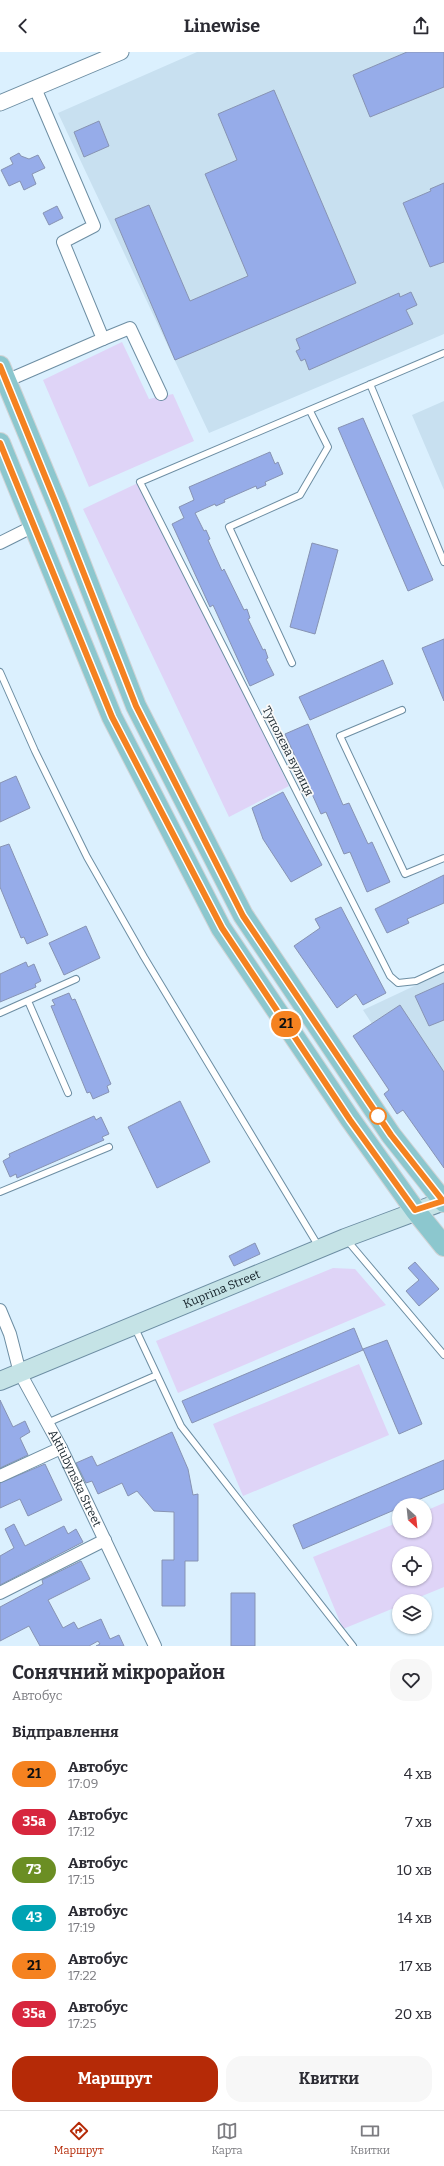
<!DOCTYPE html>
<html lang="uk">
<meta charset="utf-8">
<style>
body{margin:0;font-family:Bitter,serif;background:#f7f7f7;color:#2b2b33;height:100vh;display:flex;flex-direction:column;font-size:15px;white-space:nowrap}
*{box-sizing:border-box;margin:0}
p{font-size:13px;color:#7c7c81}
.icon{flex:none;width:22px;height:22px;fill:none;stroke:currentColor;stroke-width:2;stroke-linecap:round;stroke-linejoin:round}
.map{position:relative;height:1594px;overflow:hidden}
.sheet{display:flex;flex-direction:column;background:#fff;flex:1}
.sheet>*{flex:none}
.badge{padding:0 8px;border-radius:13px;font-size:14px;line-height:26px}
.needle{width:26px;rotate:153deg}
.controls{position:absolute;left:392px;top:1446px;display:grid;gap:8px}
.controls a{display:grid;place-items:center;width:40px;height:40px;border-radius:50%;background:#fff;box-shadow:0 1px 3px #0004;font-size:20px}
.map>.badge{position:absolute;translate:-50% -50%;box-shadow:0 0 0 2px #fff}
h2{padding:0 12px;font-size:15px;line-height:36px}
.round{display:grid;place-items:center;flex:none;width:42px;height:42px;border-radius:16px;background:#f7f7f7}
.head{display:flex;align-items:center;justify-content:space-between;height:68px;padding:0 12px}
h1{font-size:19px;font-weight:700;line-height:30px}
.action{display:flex;gap:8px;margin-top:auto;padding:8px 12px}
.action a{flex:1;height:46px;border-radius:16px;background:#b52a07;color:#fff;font-size:16px;font-weight:700;line-height:46px;text-align:center}
.action a+a{background:#f7f7f7;color:#2b2b33}
ul{padding:0;list-style:none}
li{display:flex;align-items:center;gap:12px;height:48px;padding:0 12px}
li div{flex:1}
li b{display:block;font-size:15px}
li em{font-style:normal}
li .badge{min-width:44px;font-weight:700;text-align:center}
header{display:flex;justify-content:space-between;align-items:center;height:52px;padding:0 12px;background:#fff;font-size:18px;font-weight:700}
.tab-bar{display:flex;justify-content:space-around;align-items:center;height:56px;border-top:1px solid #e1e1e2;background:#fff;font-size:11px;color:#7c7c81}
.tab-bar a{display:grid;justify-items:center;gap:2px}
.tab-bar .selected{color:#b52a07}
.map>svg:first-child{display:block}
.built{fill:#c8e0f0}
.green{fill:#dfd4f7;fill-rule:evenodd}
.building{fill:#96ace9;stroke:#8793b3}
.lines{fill:none;stroke-linecap:round;stroke-linejoin:round}
.service-casing{stroke:#6d8ea3;stroke-width:8}
.minor-casing{stroke:#6d8ea3;stroke-width:14}
.tertiary-casing{stroke:#6d8ea3;stroke-width:17}
.secondary-casing{stroke:#6d8ea3;stroke-width:20}
.primary-casing{stroke:#d0d3d5;stroke-width:22}
.service{stroke:#fff;stroke-width:6}
.minor{stroke:#fff;stroke-width:12}
.tertiary{stroke:#fff;stroke-width:15}
.secondary{stroke:#c5e3e6;stroke-width:18}
.primary{stroke:#8cc7ce;stroke-width:20}
.line-casing{stroke:#fff;stroke-width:9}
.line{stroke:#f58220;stroke-width:6}
.stop-dot{fill:#fff;stroke:#f58220;stroke-width:2}
.labels{text-anchor:middle;dominant-baseline:central;stroke-width:3.5;stroke-linejoin:round;paint-order:stroke}
.street-label{font-size:12px;fill:#16232b;stroke:#f9f9f9}
</style>
<header><svg class="icon" aria-label="back" viewBox="0 0 24 24"><path d="M15 5l-7 7 7 7"/></svg>Linewise<svg class="icon" aria-label="share" viewBox="0 0 24 24"><path d="M12 15V3M7 8l5-5 5 5M5 13v7h14v-7"/></svg></header>
<div class="map">
<svg width="444" height="1594" viewBox="0 0 444 1594">
<rect width="100%" height="100%" fill="#dbf0fe"/>
<path class="built" d="M197,0H444V282L209,381L58,61Z
M444,349V438L412,363Z
M444,920V1082L363,958Z"/>
<path class="green" d="M122,290L149,347L173,342L194,389L89,435L43,328Z
M140,430L289,734L229,765L83,457Z
M333,1216L355,1217L386,1253L178,1341L156,1289Z
M359,1312L389,1383L243,1444L213,1372Z
M444,1451V1535L410,1549H399V1554L343,1577L313,1505L399,1470V1479H425V1459ZM399,1501H425V1527H399Z"/>
<path class="building" d="M407,0H444V35L370,65L353,23Z
M274,38L356,231L175,308L115,167L149,153L190,249L248,224L205,122L237,108L218,62Z
M99,69L109,94L84,105L74,80Z
M19,101L21,104L29,107L38,103L45,116L32,122L36,132L24,138L20,129L9,134L1,118L13,112L10,106Z
M444,131V210L430,215L403,151L431,139L430,137Z
M57,154L63,166L49,173L43,161Z
M411,240L417,253L406,258L413,272L309,318L305,307L301,309L296,299L300,297L296,287L399,241L400,245Z
M363,366L433,528L408,539L338,376Z
M270,400L275,412L278,410L283,422L265,430L266,433L257,437L256,434L224,448L225,450L216,454L215,452L195,461L204,479L206,478L210,487L208,488L222,519L224,517L244,558L247,557L250,566L248,567L263,598L265,597L268,606L266,607L274,623L250,634L213,553L210,555L172,472L184,466L179,455L194,448L189,435Z
M312,491L338,498L315,582L290,575Z
M444,587V649L422,596Z
M383,608L393,632L310,668L299,645Z
M308,672L343,753L349,751L368,792L372,790L390,830L367,840L350,800L344,802L326,760L321,762L285,682Z
M16,724L30,756L0,770V731Z
M283,740L322,813L291,830L263,787L252,756Z
M9,792L48,883L27,892L24,885L21,886L0,835V795Z
M444,823V851L407,867L409,871L387,881L375,857Z
M341,855L386,941L363,953L356,942L337,956L294,894L320,876L315,867Z
M86,874L100,906L64,923L49,891Z
M26,910L28,915L34,912L41,929L35,932L36,935L0,950V922Z
M444,931V968L429,974L415,944Z
M69,941L72,948L75,947L111,1032L107,1034L109,1040L93,1047L90,1040L87,1041L51,954L55,953L52,948Z
M400,953L444,1020V1116L403,1058L397,1062L384,1042L389,1038L353,984Z
M180,1049L210,1110L157,1136L128,1075Z
M94,1064L96,1068L101,1065L109,1082L102,1085L104,1088L17,1126L16,1122L10,1125L3,1109L10,1105L9,1102Z
M255,1191L260,1202L234,1214L229,1204Z
M415,1210L439,1237L419,1254L406,1239L419,1228L408,1216Z
M354,1276L363,1298L192,1371L182,1349Z
M387,1288L422,1372L399,1382L363,1297Z
M0,1348L13,1375L25,1369L30,1380L20,1386L28,1403L0,1416Z
M172,1380L188,1417L193,1443L198,1442V1509H185V1554H162V1508H174V1460L154,1459L137,1439L128,1444L122,1431L98,1442L92,1429L86,1431L76,1411L92,1404L97,1414Z
M444,1408V1437L406,1453H399V1456L303,1497L293,1473Z
M45,1412L62,1448L28,1464L20,1447L0,1456V1431Z
M14,1472L25,1494L64,1474L68,1482L76,1477L83,1490L0,1533V1504L14,1496L5,1477Z
M81,1509L90,1527L48,1548L63,1576L74,1570L78,1577L101,1567L110,1587L119,1583L124,1594H96L100,1592L98,1589L89,1594H40L29,1574L0,1589V1555L43,1532L42,1528Z
M231,1541H255V1594H231Z"/>
<g class="lines">
<g class="service-casing">
<path id="service" d="M444,301L140,430L390,924L398,931L416,929L444,916
M370,332L444,510
M292,611L229,475L300,443L328,395L310,359
M0,620L35,699L87,805L144,905L319,1195
M402,658L340,684L405,822L444,806
M28,949L68,1041
M0,961L76,927
M0,1140L109,1095
M346,1187L444,1303
M134,1274L181,1374L353,1594
M47,1371L157,1323"/>
</g>
<g class="minor-casing">
<g id="minor">
<path d="M103,287L130,276L161,342"/>
<path d="M6,329L103,287L63,190L94,174L35,36"/>
<path d="M0,491L34,474"/>
<path id="s1" d="M0,1258L10,1282L20,1321L61,1396L155,1594"/>
<path d="M0,1424L61,1396"/>
<path d="M0,1541L105,1488"/>
</g>
</g>
<g class="tertiary-casing">
<path id="tertiary" d="M0,51L121,0"/>
</g>
<g class="secondary-casing">
<g id="secondary">
<path id="s2" d="M0,1329L345,1186L444,1149"/>
</g>
</g>
<g class="primary-casing">
<path id="primary" d="M0,314L59,456L136,654L243,863L391,1083L444,1150
M0,391L112,665L221,876L350,1067L415,1158L444,1194"/>
</g>
<use href="#service" class="service"/>
<use href="#minor" class="minor"/>
<use href="#tertiary" class="tertiary"/>
<use href="#secondary" class="secondary"/>
<use href="#primary" class="primary"/>
</g>
<g class="lines">
<g class="line-casing">
<path id="line" d="M0,314L58,456L136,654L243,864L391,1083L443,1149L415,1158L350,1068L222,876L112,665L0,391"/>
</g>
<use href="#line" class="line"/>
</g>
<circle class="stop-dot" cx="378" cy="1064" r="8"/>
<g class="labels">
<g class="street-label">
<text transform="translate(288 699) rotate(63)">Туполєва вулиця</text>
<text stroke="none"><textPath href="#s2" startOffset="240">Kuprina Street</textPath></text>
<text stroke="none"><textPath href="#s1" startOffset="185">Aktiubynska Street</textPath></text>
</g>
</g>
</svg>
<div class="controls">
<a><svg class="needle" viewBox="-14 -14 28 28"><path d="M0-13l5 13h-10z" fill="#e53935"/><path d="M0 13l5-13h-10z" fill="#7c7c81"/></svg></a>
<a><svg class="icon" aria-label="locate" viewBox="0 0 24 24"><circle cx="12" cy="12" r="6"/><path d="M12 2v4M12 18v4M2 12h4M18 12h4"/></svg></a>
<a><svg class="icon" aria-label="layers" viewBox="0 0 24 24"><path d="M12 4l9 5-9 5-9-5zM3 14l9 5 9-5"/></svg></a>
</div>
<b class="badge" style="left:286px;top:972px;background:#f58220;color:#111">21</b>
</div>
<section class="sheet">
<div class="head"><div><h1>Сонячний мікрорайон</h1><p>Автобус</p></div><a class="round"><svg class="icon" aria-label="heart" viewBox="0 0 24 24"><path d="M12 20l-8-8c-3-5 5-10 8-4 3-6 11-1 8 4z"/></svg></a></div>
<h2>Відправлення</h2>
<ul>
<li><span class="badge" style="background:#f58220;color:#111">21</span><div><b>Автобус</b><p>17:09</p></div><em>4 хв</em></li>
<li><span class="badge" style="background:#d7263d;color:#fff">35а</span><div><b>Автобус</b><p>17:12</p></div><em>7 хв</em></li>
<li><span class="badge" style="background:#6b8e23;color:#fff">73</span><div><b>Автобус</b><p>17:15</p></div><em>10 хв</em></li>
<li><span class="badge" style="background:#00a3b4;color:#fff">43</span><div><b>Автобус</b><p>17:19</p></div><em>14 хв</em></li>
<li><span class="badge" style="background:#f58220;color:#111">21</span><div><b>Автобус</b><p>17:22</p></div><em>17 хв</em></li>
<li><span class="badge" style="background:#d7263d;color:#fff">35а</span><div><b>Автобус</b><p>17:25</p></div><em>20 хв</em></li>
</ul>
<div class="action"><a>Маршрут</a><a>Квитки</a></div>
</section>
<nav class="tab-bar">
<a class="selected"><svg class="icon" aria-label="directions" viewBox="0 0 24 24"><path d="M12 3l9 9-9 9-9-9zM9 14v-3h6M13 9l2 2-2 2"/></svg>Маршрут</a>
<a><svg class="icon" aria-label="map" viewBox="0 0 24 24"><path d="M3 6l6-2 6 2 6-2v14l-6 2-6-2-6 2zM9 4v14M15 6v14"/></svg>Карта</a>
<a><svg class="icon" aria-label="tickets" viewBox="0 0 24 24"><path d="M3 7h18v10H3zM15 7v10"/></svg>Квитки</a>
</nav>
